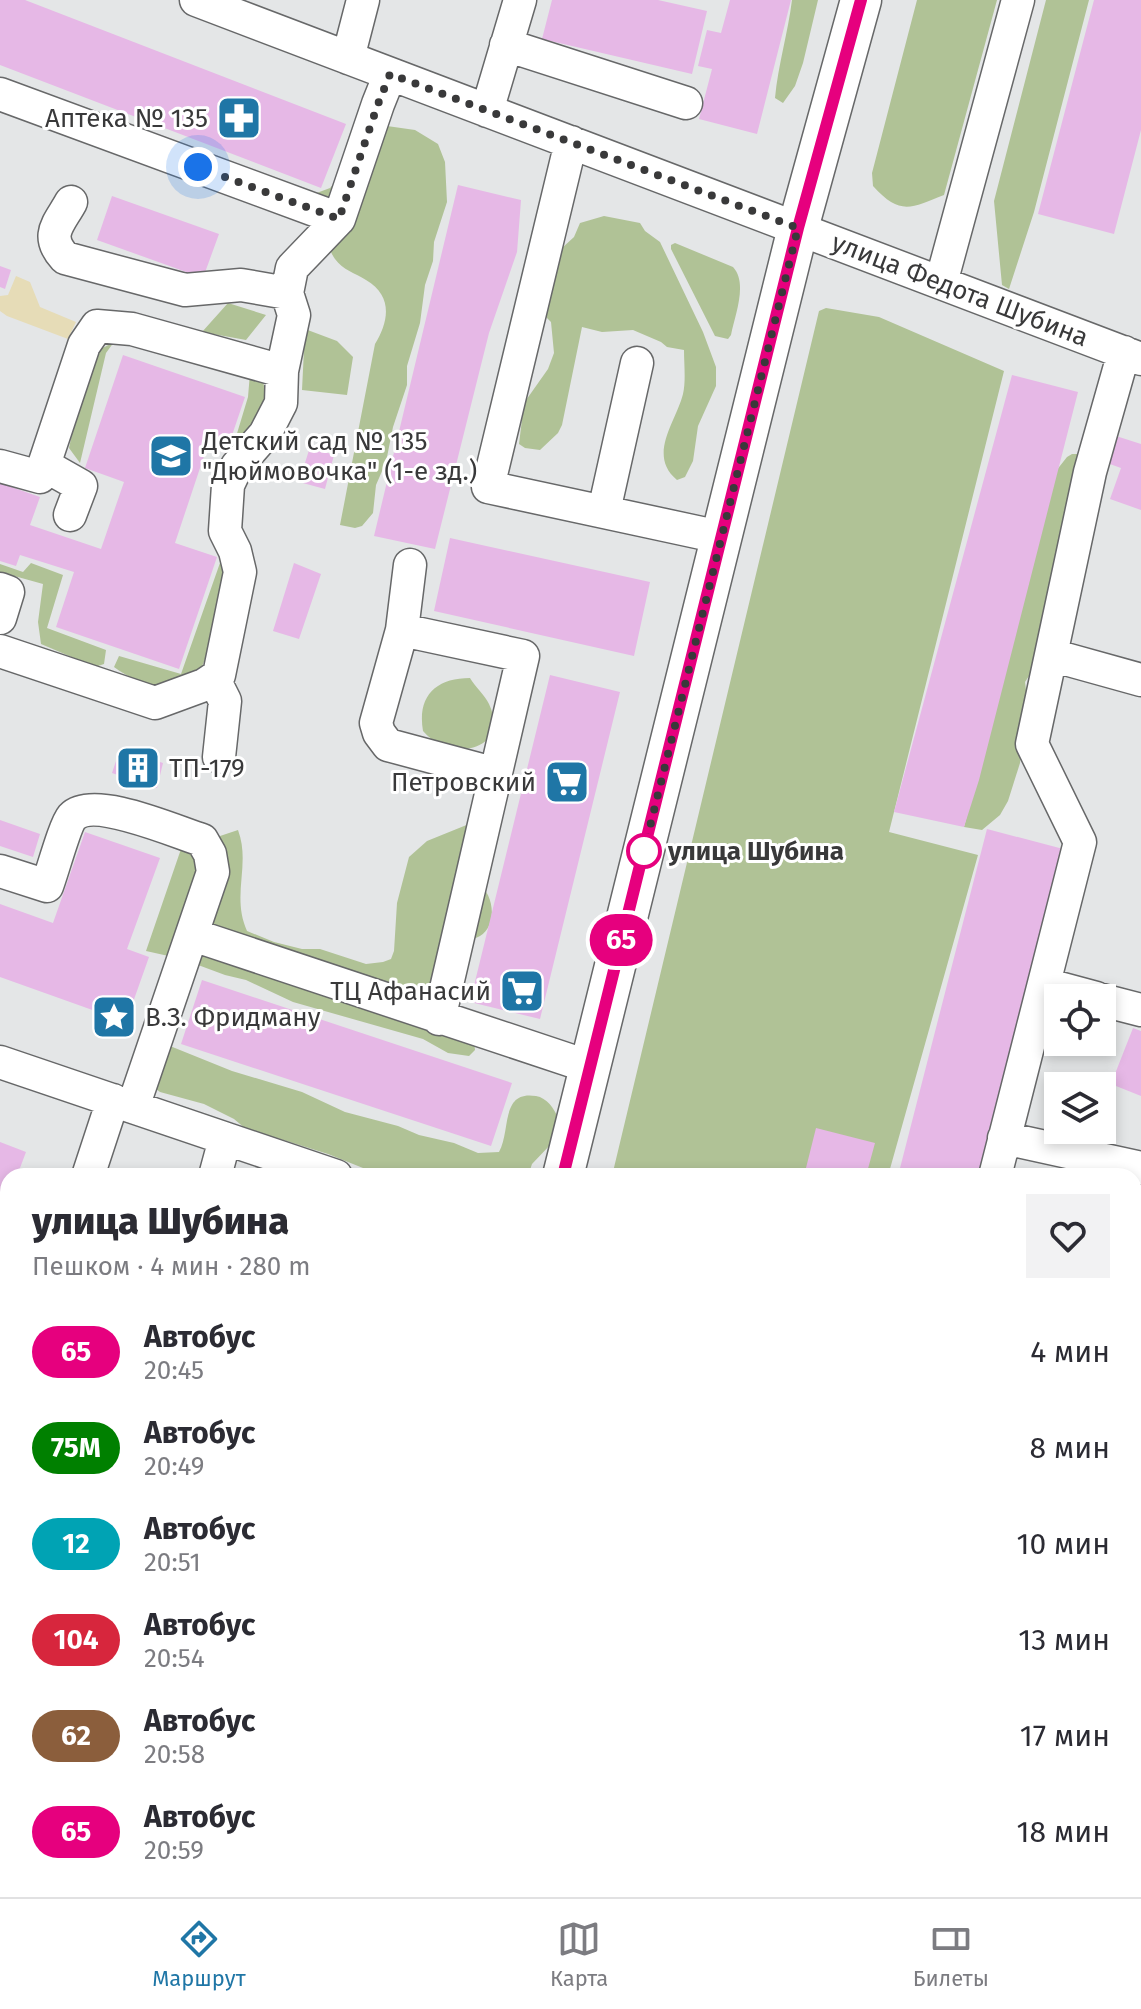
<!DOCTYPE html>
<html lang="ru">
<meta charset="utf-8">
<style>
body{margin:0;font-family:"Fira Sans",sans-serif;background:#f2f2f3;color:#2b2b33;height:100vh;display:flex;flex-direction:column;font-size:30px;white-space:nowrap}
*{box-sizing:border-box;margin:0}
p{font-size:26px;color:#7c7c81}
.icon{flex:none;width:44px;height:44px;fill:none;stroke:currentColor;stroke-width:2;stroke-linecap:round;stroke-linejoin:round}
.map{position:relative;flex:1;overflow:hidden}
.sheet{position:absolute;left:0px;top:1168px;width:1142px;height:730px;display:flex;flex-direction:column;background:#fff;border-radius:24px 24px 0 0;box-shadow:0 4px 12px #0003}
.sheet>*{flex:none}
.badge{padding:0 16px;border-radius:26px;font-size:28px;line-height:52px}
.tools{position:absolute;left:1044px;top:984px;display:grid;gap:16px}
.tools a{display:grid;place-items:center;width:72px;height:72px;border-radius:0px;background:#fff;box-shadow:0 4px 12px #0003;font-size:40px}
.you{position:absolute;width:40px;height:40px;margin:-20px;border:6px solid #fff;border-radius:50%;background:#1a73e8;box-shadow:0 0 0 12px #1a73e833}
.map>.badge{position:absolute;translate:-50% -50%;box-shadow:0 0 0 4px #fff}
.round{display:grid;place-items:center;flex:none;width:84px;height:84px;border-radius:0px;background:#f2f2f3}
.summary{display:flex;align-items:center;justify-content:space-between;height:136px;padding:0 32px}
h1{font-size:38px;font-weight:800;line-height:60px}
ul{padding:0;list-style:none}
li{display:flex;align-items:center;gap:24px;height:96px;padding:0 32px}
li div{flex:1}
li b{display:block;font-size:30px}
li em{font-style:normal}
li .badge{min-width:88px;font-weight:700;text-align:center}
.dock{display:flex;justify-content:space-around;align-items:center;height:112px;border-top:2px solid #e1e1e2;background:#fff;font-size:22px;color:#7c7c81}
.dock a{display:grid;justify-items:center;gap:4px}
.dock .on{color:#1f76a6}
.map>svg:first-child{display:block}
.green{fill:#b0c296}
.sand{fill:#e6dcb7}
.building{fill:#e6b8e6}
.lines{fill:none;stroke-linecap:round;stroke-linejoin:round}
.minor-casing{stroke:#676869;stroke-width:35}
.major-casing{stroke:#676869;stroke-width:43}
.minor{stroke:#fff;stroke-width:32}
.major{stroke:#fff;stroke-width:40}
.line-casing{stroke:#fff;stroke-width:18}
.line{stroke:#e6007e;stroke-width:12}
.walk{stroke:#39393a;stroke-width:8;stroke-dasharray:0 14.4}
.stop-dot{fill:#fff;stroke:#e6007e;stroke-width:4}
.labels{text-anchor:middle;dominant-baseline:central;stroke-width:6;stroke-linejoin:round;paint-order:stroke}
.poi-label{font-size:26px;fill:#39393a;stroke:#fff;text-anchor:end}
.street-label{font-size:26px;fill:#39393a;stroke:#fff}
.stop-label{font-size:26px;font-weight:bold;fill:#39393a;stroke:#fff;text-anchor:start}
</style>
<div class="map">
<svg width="1141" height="1897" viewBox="0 0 1141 1897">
<rect width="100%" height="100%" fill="#e4e6e7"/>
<path class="green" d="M792,0H818L803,63L795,86L783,103L775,98C778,65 788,33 792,0Z
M917,0H997L944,195C911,208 900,216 873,186L872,173Z
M1046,0H1089L1034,212L1009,289L1002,285L994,201Z
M387,126L415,130L438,144L445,162L447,202L434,242L433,261L425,285L420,323L407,366V385L393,427L386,462L376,485L373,513L362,526L355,528L340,525L375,344C389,321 393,296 366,280C355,273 343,270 335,259C327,249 318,209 314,194L330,188Z
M604,216L640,223L645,231L660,242L703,332L716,367V386L698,426L693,461L685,477L677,480C647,455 676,422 683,394C686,381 684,364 684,350L667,347L661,342L633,330L602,332L582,327L562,425L558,433L540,450L525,448L519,444L524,403L548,369L554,353L551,322L545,316L562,248L574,237L580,223Z
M675,243L733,267C748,283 735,315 731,335L728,339L715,336L671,249V245Z
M228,303L266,315L246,340L202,332Z
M826,308L879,317L1004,371L889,832L978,855L888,1176H612L819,311Z
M305,329L337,341L353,357L347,395L302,390Z
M114,342L106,353L80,463L69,448L76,415L97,351Z
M250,373L263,380L266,399L248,445L232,450L248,397Z
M1072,454H1083L1033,670L1025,682L1027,698L1020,763L1008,801L1000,815L982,830L964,827L1056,471L1067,457Z
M221,560L228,571C226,588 208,661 199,672C177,698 136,684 114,667L119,656L181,674Z
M31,563L63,575L47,628L106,650L104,664L95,667L41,644L38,622L43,584L0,572V564L23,572Z
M470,678C475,687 485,695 489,704C511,751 450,763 423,731C417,696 436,678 470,678Z
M469,824L478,884C494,893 498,925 480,936C471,941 457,941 447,943L437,977L474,1040L475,1050L469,1056L448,1053L423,1039L293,1002L246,980L225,975L182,959L146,951L181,849L238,830C251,865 231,895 247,931L274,942L302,949H320L366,964L383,962L391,959L394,951L397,903L409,857L427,841Z
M170,1046L232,1071L302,1092L345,1112L398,1126L419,1135L454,1143L478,1153L499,1152C511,1131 500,1090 536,1096C547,1098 554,1108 558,1118L552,1143L532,1164L528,1176H410L390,1170H368L328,1154L277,1138L266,1137L246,1129L234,1119L204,1104L160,1092L156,1089Z
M197,1890H369L377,1897H194Z
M433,1890H724L722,1897H431Z"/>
<path class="sand" d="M16,276L30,282L40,307L76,322L68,339L7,316L0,311V296L8,295Z"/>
<path class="building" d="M0,0H25L346,124L321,188L0,65Z
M552,0H658L707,11L692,74L542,39Z
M730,0H791L757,134L699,119L712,69L698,66L707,30L721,33Z
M1094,0H1141V130L1114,234L1038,214Z
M458,185L521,200L517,252L489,333L435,549L374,536Z
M112,196L219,234L203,278L97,240Z
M0,266L11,270L5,289L0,287Z
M123,355L245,397L226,453L207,447L175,543L217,557L179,669L56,627L74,572L20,555L16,566L0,561V483L40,497L30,525L101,549L124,482L85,468Z
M1012,375L1078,392L979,780L964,827L894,812Z
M1116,436L1141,444V510L1110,499L1121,468L1107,463Z
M310,447L334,455L325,489L299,482Z
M450,538L650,582L634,656L434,611Z
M294,563L321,574L299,639L273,631Z
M550,675L620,692L540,1019L470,1002Z
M120,749L163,763L157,788L112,773Z
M0,820L40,834L33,857L0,846Z
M987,829L1067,850L983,1176H898Z
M85,832L160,858L127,949L149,957L126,1022L0,977V904L53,923Z
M202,980L512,1083L491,1146L181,1044Z
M1133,1028L1141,1031V1096L1111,1084Z
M816,1128L875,1143L866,1176H804Z
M0,1142L26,1152L17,1176H8V1202L3,1215L0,1214Z
M1134,1206L1141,1207V1272L1134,1270Z
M1134,1301L1141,1303V1377L1134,1375Z
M3,1435L8,1437V1494L0,1491V1442Z
M1134,1522L1141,1524V1589L1134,1587Z
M1134,1793L1141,1794V1873L1134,1872Z
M43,1890H189L187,1897H41Z
M720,1890H792L790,1897H719Z
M898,1890H957L955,1897H896Z"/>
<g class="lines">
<g class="minor-casing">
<path id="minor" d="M196,0L1141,359
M506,45L686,103
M348,58L363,0
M0,94L339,219
M487,111L520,0
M571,142L488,487L720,537
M71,202C59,224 44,235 65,258L185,290L241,285L287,293
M941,283L1018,0
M44,465L81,486L70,515
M0,466L40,477L84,345L97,326L132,329L282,371L294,315L287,293L292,268L339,219L378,104L390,74
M604,511L637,363
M0,589L8,592L0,618
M402,630L410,565
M0,651L155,703L204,685L219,675L240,572L235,551L225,531L228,485L237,466L265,434L281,403L282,371
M1051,655L1141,680
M214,679L225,701L219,757
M0,871L47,886C52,873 65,825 72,817C93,795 176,832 202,840L210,854L213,872L133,1107
M193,935L590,1067
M1044,984L1096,998
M1102,1000L1141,1010
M439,1019L523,656L402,630L376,723L379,733L388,745L496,774
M0,1062L336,1176
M1004,1138L1141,1168
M88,1176L113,1100
M215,1176L225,1139
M995,1176L1080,842L1032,744L1090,472L1124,352
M1134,1287L1141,1288
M1134,1449L1141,1452
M0,1570L8,1577
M1134,1625L1141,1627
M7,1642L8,1637
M829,1890L830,1897"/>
</g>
<g class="major-casing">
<path id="major" d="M563,1176L798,228L861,0
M395,1897L397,1890"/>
</g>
<use href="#minor" class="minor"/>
<use href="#major" class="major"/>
</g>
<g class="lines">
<g class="line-casing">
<path id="line" d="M563,1176L798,228L861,0"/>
</g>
<use href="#line" class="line"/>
<path class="walk" d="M198,167L339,219L378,104L390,74L798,228L644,851"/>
</g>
<defs>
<g id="pharmacy-square" transform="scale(2.3)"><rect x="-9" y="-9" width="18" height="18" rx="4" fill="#1f76a6" stroke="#fff"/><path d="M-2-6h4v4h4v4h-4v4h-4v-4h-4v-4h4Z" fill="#fff"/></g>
<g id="school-square" transform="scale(2.3)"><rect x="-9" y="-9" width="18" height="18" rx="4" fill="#1f76a6" stroke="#fff"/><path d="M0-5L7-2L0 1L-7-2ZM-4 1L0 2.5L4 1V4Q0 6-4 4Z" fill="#fff"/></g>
<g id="building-square" transform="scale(2.3)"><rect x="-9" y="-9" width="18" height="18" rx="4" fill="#1f76a6" stroke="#fff"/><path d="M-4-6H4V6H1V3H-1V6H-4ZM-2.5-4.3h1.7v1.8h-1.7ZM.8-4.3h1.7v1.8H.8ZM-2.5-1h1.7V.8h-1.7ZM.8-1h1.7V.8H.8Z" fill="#fff"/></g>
<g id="supermarket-square" transform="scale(2.3)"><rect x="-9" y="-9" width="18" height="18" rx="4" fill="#1f76a6" stroke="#fff"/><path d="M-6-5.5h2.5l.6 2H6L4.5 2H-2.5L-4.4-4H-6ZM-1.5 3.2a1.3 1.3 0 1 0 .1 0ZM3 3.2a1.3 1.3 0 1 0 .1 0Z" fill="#fff"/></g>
<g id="sight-square" transform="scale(2.3)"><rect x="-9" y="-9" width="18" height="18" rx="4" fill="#1f76a6" stroke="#fff"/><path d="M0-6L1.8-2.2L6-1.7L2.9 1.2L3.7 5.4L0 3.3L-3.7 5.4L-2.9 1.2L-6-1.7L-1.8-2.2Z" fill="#fff"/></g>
</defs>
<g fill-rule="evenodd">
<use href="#pharmacy-square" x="239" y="118"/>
<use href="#school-square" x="171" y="456"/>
<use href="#building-square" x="138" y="768"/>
<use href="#supermarket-square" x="567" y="782"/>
<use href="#supermarket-square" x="522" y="991"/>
<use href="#sight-square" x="114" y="1017"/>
</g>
<circle class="stop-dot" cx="644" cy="851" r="16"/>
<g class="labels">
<g class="poi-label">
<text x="208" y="118">Аптека № 135</text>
<text x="202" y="441" text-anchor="start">Детский сад № 135<tspan x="202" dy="30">"Дюймовочка" (1-е зд.)</tspan></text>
<text x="169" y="768" text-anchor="start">ТП-179</text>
<text x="536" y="782">Петровский</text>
<text x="491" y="991">ТЦ Афанасий</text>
<text x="145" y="1017" text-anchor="start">В.З. Фридману</text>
</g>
<g class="street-label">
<text transform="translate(960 290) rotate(21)">улица Федота Шубина</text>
</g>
<g class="stop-label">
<text x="668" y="851">улица Шубина</text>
</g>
</g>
</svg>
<div class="tools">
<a><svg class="icon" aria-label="locate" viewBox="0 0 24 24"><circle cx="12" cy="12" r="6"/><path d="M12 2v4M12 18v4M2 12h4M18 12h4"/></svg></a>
<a><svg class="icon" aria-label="layers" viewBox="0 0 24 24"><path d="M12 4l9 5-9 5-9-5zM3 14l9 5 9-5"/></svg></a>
</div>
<div class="you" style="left:198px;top:167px"></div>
<b class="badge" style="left:621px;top:940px;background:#e6007e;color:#fff">65</b>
<section class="sheet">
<div class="summary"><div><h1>улица Шубина</h1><p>Пешком · 4 мин · 280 m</p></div><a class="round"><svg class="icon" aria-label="heart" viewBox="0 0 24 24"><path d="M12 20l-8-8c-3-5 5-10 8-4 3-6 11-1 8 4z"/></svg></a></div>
<ul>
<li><span class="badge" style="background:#e6007e;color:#fff">65</span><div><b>Автобус</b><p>20:45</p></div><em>4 мин</em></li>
<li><span class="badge" style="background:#008000;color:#fff">75М</span><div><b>Автобус</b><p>20:49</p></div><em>8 мин</em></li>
<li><span class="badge" style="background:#00a3b4;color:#fff">12</span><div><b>Автобус</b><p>20:51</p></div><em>10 мин</em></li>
<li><span class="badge" style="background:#d7263d;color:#fff">104</span><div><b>Автобус</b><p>20:54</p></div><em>13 мин</em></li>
<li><span class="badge" style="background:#8b5e3c;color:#fff">62</span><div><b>Автобус</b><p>20:58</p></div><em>17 мин</em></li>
<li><span class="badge" style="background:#e6007e;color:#fff">65</span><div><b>Автобус</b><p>20:59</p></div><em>18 мин</em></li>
</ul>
</section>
</div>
<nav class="dock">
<a class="on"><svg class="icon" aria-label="directions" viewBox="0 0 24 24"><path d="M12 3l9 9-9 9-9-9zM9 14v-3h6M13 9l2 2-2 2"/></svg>Маршрут</a>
<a><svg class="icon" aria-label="map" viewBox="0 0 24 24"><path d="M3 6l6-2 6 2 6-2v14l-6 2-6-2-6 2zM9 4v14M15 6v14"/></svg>Карта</a>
<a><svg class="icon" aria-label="tickets" viewBox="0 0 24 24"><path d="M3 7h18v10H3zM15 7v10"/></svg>Билеты</a>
</nav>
